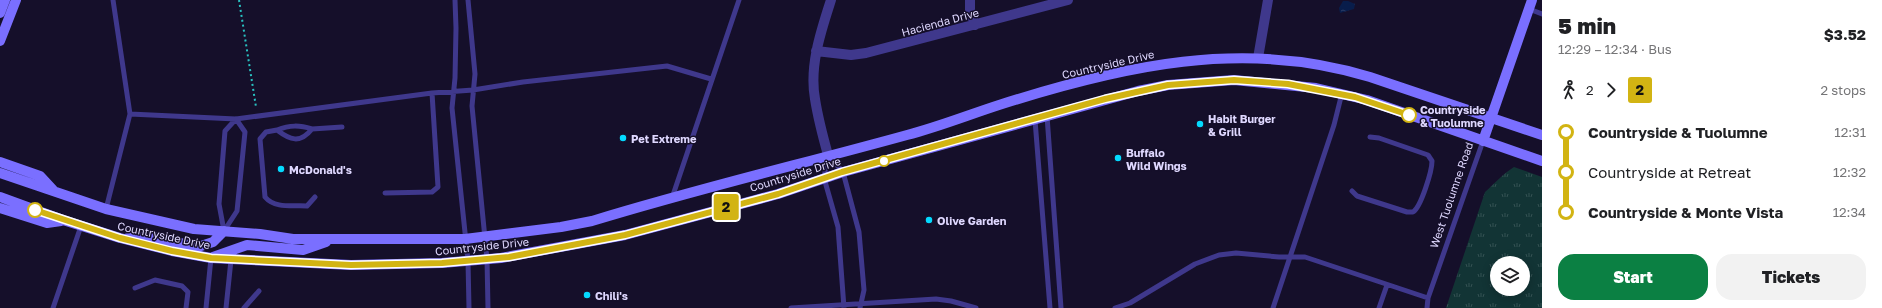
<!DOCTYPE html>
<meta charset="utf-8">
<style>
body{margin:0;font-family:"Golos Text",sans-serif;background:#f2f2f2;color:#202124;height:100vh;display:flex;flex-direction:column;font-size:15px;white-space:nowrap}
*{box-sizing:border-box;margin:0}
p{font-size:13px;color:#757577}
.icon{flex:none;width:22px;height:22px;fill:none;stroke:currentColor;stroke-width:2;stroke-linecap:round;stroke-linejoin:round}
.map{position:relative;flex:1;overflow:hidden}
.drawer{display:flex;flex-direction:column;background:#fff;width:340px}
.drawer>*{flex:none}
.badge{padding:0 8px;border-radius:3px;font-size:14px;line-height:26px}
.fabs{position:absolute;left:1490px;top:256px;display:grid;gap:8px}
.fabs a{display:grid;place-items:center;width:40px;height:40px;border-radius:50%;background:#fff;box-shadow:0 2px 10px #0003;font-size:20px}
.map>.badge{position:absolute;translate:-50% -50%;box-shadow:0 0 0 2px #fff}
.legs{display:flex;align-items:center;gap:6px;height:44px;padding:0 16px;font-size:13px}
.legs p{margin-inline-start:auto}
.summary{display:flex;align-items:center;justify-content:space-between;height:68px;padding:0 16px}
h1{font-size:22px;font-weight:800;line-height:30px}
.cta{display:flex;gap:8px;margin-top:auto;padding:8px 16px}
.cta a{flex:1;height:46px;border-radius:16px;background:#0b8043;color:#fff;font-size:16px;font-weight:800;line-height:46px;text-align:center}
.cta a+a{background:#f2f2f2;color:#202124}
ul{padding:0 16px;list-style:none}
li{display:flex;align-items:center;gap:14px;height:40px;font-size:15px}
li i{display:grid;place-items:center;width:6px;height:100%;margin:0 5px;background:currentColor}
li i::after{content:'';width:10px;height:10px;margin:-5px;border:3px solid;border-radius:50%;background:#fff}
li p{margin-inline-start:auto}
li:first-child i{background:linear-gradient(#0000 50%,currentColor 0)}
li:last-child i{background:linear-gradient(currentColor 50%,#0000 0)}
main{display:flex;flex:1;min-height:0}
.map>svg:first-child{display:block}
.grass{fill:url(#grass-tufts);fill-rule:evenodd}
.water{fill:url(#water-ripples)}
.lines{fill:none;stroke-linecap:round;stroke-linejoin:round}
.path{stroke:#29c2c1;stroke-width:2;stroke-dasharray:2 3;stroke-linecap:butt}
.lane{stroke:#3f388c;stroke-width:5}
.street{stroke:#3f388c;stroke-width:10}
.secondary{stroke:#7a6fff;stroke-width:10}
.line-1-casing{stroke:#fff;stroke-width:9}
.line-1{stroke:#d2b413;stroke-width:6}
.stop-1-dot{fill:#fff;stroke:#d2b413;stroke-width:2}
.poi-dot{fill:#04daff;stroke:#150f2a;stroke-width:1.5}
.labels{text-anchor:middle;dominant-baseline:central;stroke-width:3;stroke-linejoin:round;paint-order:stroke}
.street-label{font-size:11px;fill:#dfd8ff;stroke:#150f2a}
.stop-label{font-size:11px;font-weight:bold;fill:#dfd8ff;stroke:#150f2a;text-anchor:start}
.poi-label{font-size:11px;font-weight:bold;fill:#dfd8ff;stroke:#150f2a;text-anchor:start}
</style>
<main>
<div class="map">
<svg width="1542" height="308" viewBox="0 0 1542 308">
<defs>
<pattern id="grass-tufts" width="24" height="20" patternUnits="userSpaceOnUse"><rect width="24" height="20" fill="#123435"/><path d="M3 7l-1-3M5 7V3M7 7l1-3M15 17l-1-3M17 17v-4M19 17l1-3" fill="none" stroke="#345153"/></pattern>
<pattern id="water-ripples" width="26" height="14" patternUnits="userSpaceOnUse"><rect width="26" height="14" fill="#081d4b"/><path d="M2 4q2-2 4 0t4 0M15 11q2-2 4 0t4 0" fill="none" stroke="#2c3d66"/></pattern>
</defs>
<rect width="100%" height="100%" fill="#150f2a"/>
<path class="grass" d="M1514,167L1542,177V308H1446L1485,192C1495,183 1503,174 1514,167ZM1497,263H1523V289H1497Z"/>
<path class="water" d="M1343,1H1348L1355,4L1354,9L1340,13L1339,8Z"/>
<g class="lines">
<path class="path" d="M239,0L256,107"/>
<path class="lane" d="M113,0L130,114
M455,0L456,28L455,78L452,108L468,261L469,308
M468,0L475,74L472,106L487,259L488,308
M1529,9L1542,14
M1047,116L1061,308
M236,119L245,132L237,211L224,231L219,204L225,131Z
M1035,120L1050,308
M277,130C290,125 299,125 312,129
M1352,191L1357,196L1407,212H1413C1421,207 1432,171 1432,161L1428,155L1379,138L1370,137
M385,193L432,192L438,187L432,93
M315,197L307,206C293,205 275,209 265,197L260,139L266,132L277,130C290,140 300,144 312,129L342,127
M672,198L739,0
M106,209L130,114L236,119L432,93L473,90L523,82L667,66L711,79
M135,288L155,280L182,286L188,292L186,308
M53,308L81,226
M206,308L211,258
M226,308L231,260
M244,308L259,291
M791,308L936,299L951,301L976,308
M844,308L838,227L824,178L828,155L843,172L859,232L864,290L860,308
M1115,308L1130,303L1195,264L1219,255L1236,253L1279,257H1305L1428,298
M1273,308L1334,125L1342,93
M1379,308L1387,285
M1427,308L1428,298L1483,141"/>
<path class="street" d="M970,0V10L975,25
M816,51L851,55L866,53L1068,0
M1258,58L1268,0
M828,155C823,137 818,118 815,99C809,66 821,31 831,0"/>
<path class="secondary" d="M0,13L5,0
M0,41L16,0
M1483,141L1532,0
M0,162L40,176L53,190
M0,173L106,209L194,229L260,234L293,239H465L561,227L592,221C696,189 802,164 907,135C938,127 968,115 999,105C1121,66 1244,38 1370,77L1542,135
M0,197L63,220L120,238L172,251L211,258L351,265L442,263L501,258L625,235L778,194L843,172L1138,91L1168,85L1234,80L1316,88L1367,100L1542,161
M0,208L47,223L61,221
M128,238L151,236L198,247L213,242L224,231
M213,257L247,245L303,250L326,242"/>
</g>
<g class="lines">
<g class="line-1-casing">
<path id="line-1" d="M35,210L120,238L172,251L211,258L351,265L442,263L509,257L625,235L778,194L842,172L1105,99L1168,85L1234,80L1288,84L1355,97L1409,115"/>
</g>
<use href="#line-1" class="line-1"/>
</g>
<g class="stop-1-dot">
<circle cx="1409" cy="115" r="7"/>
<circle cx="884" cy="161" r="5"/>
<circle cx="35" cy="210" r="7"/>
</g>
<g class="poi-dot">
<circle cx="1200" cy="124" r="4"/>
<circle cx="623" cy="138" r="4"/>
<circle cx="1118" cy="158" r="4"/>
<circle cx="281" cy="169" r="4"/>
<circle cx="929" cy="220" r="4"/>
<circle cx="587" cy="295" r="4"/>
</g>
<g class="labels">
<g class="street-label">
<text transform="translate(940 22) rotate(-15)">Hacienda Drive</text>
<text transform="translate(1108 64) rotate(-13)">Countryside Drive</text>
<text transform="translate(795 174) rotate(-17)">Countryside Drive</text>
<text transform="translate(1451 195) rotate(-71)">West Tuolumne Road</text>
<text transform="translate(164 235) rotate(12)">Countryside Drive</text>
<text transform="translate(482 246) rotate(-6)">Countryside Drive</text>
</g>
<g class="stop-label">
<text x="1420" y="109">Countryside<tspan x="1420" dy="13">&amp; Tuolumne</tspan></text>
</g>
<g class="poi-label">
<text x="1208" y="118">Habit Burger<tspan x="1208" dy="13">&amp; Grill</tspan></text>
<text x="631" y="138">Pet Extreme</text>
<text x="1126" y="152">Buffalo<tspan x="1126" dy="13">Wild Wings</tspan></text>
<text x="289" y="169">McDonald's</text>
<text x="937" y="220">Olive Garden</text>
<text x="595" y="295">Chili's</text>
</g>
</g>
</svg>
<div class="fabs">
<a><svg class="icon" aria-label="layers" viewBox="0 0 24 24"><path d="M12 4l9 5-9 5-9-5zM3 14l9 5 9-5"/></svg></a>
</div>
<b class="badge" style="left:726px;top:207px;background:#d2b413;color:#111">2</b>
</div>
<section class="drawer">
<div class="summary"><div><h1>5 min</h1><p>12:29 – 12:34 · Bus</p></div><b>$3.52</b></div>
<div class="legs"><svg class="icon" aria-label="walk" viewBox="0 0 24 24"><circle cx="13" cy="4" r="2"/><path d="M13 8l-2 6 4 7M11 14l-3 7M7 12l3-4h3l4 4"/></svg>2<svg class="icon" aria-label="forward" viewBox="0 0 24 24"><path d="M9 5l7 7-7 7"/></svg><b class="badge" style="background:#d2b413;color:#111">2</b><p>2 stops</p></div>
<ul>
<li><i style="color:#d2b413"></i><b>Countryside &amp; Tuolumne</b><p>12:31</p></li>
<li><i style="color:#d2b413"></i><span>Countryside at Retreat</span><p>12:32</p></li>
<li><i style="color:#d2b413"></i><b>Countryside &amp; Monte Vista</b><p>12:34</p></li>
</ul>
<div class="cta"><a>Start</a><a>Tickets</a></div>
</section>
</main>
